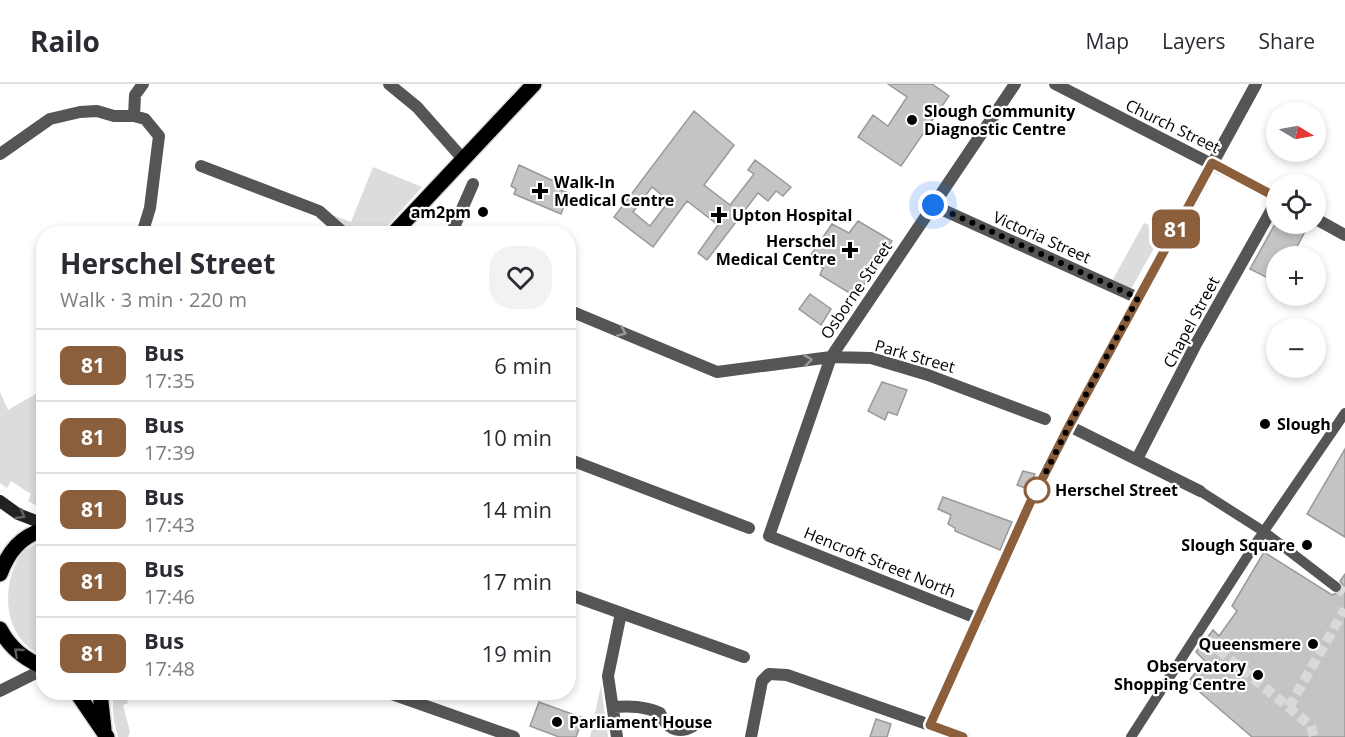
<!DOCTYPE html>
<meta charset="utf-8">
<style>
body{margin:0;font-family:"Open Sans",sans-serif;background:#f2f2f3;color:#2b2b33;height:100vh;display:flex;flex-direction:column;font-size:22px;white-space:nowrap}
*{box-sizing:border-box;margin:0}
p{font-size:20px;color:#7c7c81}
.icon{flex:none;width:33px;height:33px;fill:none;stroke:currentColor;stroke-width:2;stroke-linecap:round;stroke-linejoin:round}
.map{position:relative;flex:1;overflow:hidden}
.drawer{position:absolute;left:36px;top:142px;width:540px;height:474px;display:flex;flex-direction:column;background:#fff;border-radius:24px;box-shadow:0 3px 9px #0003}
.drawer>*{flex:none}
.badge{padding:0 12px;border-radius:9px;font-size:21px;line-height:39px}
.needle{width:39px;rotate:100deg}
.tools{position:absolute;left:1266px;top:18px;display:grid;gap:12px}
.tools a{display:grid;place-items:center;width:60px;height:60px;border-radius:50%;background:#fff;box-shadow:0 3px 9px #0003;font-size:30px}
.you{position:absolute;width:30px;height:30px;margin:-15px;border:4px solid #fff;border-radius:50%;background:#1a73e8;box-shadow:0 0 0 9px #1a73e833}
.map>.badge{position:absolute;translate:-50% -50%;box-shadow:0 0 0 3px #fff}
.round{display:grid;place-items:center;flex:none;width:63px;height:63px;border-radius:24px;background:#f2f2f3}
.headline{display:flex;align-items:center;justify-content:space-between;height:102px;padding:0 24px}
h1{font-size:28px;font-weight:700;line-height:45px}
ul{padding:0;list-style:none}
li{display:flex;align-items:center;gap:18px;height:72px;padding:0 24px;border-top:2px solid #e1e1e2}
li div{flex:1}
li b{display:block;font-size:22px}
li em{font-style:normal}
li .badge{min-width:66px;font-weight:700;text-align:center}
header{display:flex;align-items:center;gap:36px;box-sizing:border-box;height:84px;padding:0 30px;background:#fff;border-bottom:2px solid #e1e1e2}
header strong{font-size:28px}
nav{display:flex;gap:33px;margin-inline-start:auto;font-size:21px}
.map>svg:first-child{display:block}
.green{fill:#dcdcdc}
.building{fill:#c4c4c4;stroke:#999;stroke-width:1.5;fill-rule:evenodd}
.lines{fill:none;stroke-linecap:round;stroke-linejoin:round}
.pedestrian-tunnel{stroke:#d9d9d9;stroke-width:10;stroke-dasharray:10 5;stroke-linecap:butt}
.primary-casing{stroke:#dbdbdb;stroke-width:18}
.pedestrian{stroke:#555;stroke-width:10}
.minor{stroke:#555;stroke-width:12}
.secondary{stroke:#222;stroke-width:12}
.primary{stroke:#000;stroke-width:15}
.oneway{stroke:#999}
.oneway2{stroke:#646464}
.oneway3{stroke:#595959}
.line-casing{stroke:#fff;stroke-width:14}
.line{stroke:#8b5e3c;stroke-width:9}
.walk{stroke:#000;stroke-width:6;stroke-dasharray:0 10.8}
.poi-dot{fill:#000;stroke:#fff;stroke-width:2}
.stop-dot{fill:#fff;stroke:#8b5e3c;stroke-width:3}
.labels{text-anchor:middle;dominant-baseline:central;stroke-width:4.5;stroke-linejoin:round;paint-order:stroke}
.poi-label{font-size:16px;font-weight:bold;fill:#000;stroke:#fff;text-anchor:start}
.street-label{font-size:16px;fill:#000;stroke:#fff}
.stop-label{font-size:16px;font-weight:bold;fill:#000;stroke:#fff;text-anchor:start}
</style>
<header>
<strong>Railo</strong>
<nav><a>Map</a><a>Layers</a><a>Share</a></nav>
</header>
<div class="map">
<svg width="1345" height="653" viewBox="0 0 1345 653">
<rect width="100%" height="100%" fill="#fff"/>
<path class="green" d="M373,83L422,103L380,150H348L324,128L351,138Z
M1144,139L1157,144L1159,140L1166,143L1131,205L1112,197Z
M43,302L44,418L39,423L28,417L31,410L11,397L7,404L0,399V308L8,326L39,308Z
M43,456V572C2,555 0,501 22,468C28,463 36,460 43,456Z
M601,601L608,653H590Z
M114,609H125L128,619L123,621L130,648L128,653H118C113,637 112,625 114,609Z"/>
<path class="building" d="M888,0H932L949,12L901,82L858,53L873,31L888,42L907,13Z
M694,27L734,61L704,101L730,121L754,90L748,86L755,76L791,103L783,112L776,107L768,117L758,109L707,176L698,169L718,141L687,117L653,163L614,133ZM652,103L669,117L650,142L633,128Z
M519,81L562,101L560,106L569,109L561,130L514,110L516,105L511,102Z
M858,137L892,157L856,213L820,191L823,184L808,175L832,140L849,149Z
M1275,140H1302L1308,142L1292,172H1276V198L1250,185Z
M810,210L831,225L821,241L799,225Z
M882,298L907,306L897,331L888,328L885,336L868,327Z
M1345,365V453L1307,430Z
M1023,387L1035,390L1028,405L1017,401Z
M943,413L1012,438L1000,466L955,447V444L948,440L951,431L938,425Z
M1264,468L1332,511L1342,507L1343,501L1340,497L1345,490V653H1252L1188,598L1205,577L1196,568L1213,546L1219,552L1237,527L1232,522Z
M539,618L583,634L576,653H559L530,642Z
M876,635L891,640L887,653H870Z"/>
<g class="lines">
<path class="pedestrian-tunnel" d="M1336,503L1345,509
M1207,556L1311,642L1314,653
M1289,623L1345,525"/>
<g class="primary-casing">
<path id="primary" d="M393,150L534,0
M0,490C8,469 20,452 44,446
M0,545C10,564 24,575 44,583
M77,609L107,653
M100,609L104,645"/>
</g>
<path class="pedestrian" d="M1200,407L1263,447L1336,503
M1131,653L1258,456L1345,329"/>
<path class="minor" d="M389,0L417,23L463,75
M1055,0L1276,113
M134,32L135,11L143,0
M0,70L50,35L80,28L97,27L114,32H134L145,35L159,52L150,124L142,150
M201,82L319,127L345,150
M932,121L1138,214
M1316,135L1345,151
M451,150L473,100
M568,226L717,288L831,273L871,274L928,291L1045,335
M1069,342L1200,407
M568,375L749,444
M1137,375L1196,260L1276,118
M568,510L744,573
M979,535L769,452L831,273L1015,0
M0,607L44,585
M389,609L514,653
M613,623C630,622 644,622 660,629C666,644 678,651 693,642
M930,641L1030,419L1069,342L1256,0
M617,653L608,592L621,529
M751,653L762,597L769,590L787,591L964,653"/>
<path class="secondary" d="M0,417L18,430L44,440"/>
<use href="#primary" class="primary"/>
</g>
<defs><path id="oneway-chevron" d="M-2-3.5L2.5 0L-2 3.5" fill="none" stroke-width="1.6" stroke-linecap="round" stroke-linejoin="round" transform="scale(1.5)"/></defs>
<g class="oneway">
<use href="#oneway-chevron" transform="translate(622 248) rotate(23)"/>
<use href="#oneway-chevron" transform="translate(808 276) rotate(-7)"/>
</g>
<use class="oneway2" href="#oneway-chevron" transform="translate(21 431) rotate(30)"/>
<use class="oneway3" href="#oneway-chevron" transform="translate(18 568) rotate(-139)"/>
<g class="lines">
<g class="line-casing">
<path id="line" d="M963,653L930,641L1030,419L1069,342L1212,79L1276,113"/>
</g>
<use href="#line" class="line"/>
<path class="walk" d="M933,121L1138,214L1069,342L1037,406"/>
</g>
<g class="poi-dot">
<circle cx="912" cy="36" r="6"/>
<path d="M537 98h6v6h6v6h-6v6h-6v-6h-6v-6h6z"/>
<circle cx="483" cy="128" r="6"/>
<path d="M716 122h6v6h6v6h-6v6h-6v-6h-6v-6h6z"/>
<path d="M847 157h6v6h6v6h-6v6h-6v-6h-6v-6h6z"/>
<circle cx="1265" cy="340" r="6"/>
<circle cx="1307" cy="461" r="6"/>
<circle cx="1313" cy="560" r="6"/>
<circle cx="1258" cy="591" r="6"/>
<circle cx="557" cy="638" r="6"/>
</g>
<circle class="stop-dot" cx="1037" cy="406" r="12"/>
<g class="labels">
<g class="poi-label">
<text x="924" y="27">Slough Community<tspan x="924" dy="18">Diagnostic Centre</tspan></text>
<text x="554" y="98">Walk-In<tspan x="554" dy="18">Medical Centre</tspan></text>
<text x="471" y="128" text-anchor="end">am2pm</text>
<text x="732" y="131">Upton Hospital</text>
<text x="836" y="157" text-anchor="end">Herschel<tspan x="836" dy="18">Medical Centre</tspan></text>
<text x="1277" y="340">Slough</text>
<text x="1295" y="461" text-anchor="end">Slough Square</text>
<text x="1301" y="560" text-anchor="end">Queensmere</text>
<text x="1246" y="582" text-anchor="end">Observatory<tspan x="1246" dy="18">Shopping Centre</tspan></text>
<text x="569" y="638">Parliament House</text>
</g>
<g class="street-label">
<text transform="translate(1173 42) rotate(26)">Church Street</text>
<text transform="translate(1042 153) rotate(24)">Victoria Street</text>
<text transform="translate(856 206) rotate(-56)">Osborne Street</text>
<text transform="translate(1191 238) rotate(-62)">Chapel Street</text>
<text transform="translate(915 272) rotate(16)">Park Street</text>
<text transform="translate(880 478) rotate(22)">Hencroft Street North</text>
</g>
<g class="stop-label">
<text x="1055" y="406">Herschel Street</text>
</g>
</g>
</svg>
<div class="tools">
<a><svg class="needle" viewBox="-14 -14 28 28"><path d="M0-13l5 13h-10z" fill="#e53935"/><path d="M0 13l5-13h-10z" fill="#7c7c81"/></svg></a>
<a><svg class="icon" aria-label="locate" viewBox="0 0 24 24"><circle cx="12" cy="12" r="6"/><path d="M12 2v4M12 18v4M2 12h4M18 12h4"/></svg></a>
<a>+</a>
<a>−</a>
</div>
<div class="you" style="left:933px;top:121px"></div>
<b class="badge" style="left:1176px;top:145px;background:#8b5e3c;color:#fff">81</b>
<section class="drawer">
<div class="headline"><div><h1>Herschel Street</h1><p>Walk · 3 min · 220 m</p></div><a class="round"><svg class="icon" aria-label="heart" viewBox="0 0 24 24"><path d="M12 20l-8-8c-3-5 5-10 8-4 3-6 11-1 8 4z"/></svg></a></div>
<ul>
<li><span class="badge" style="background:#8b5e3c;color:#fff">81</span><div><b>Bus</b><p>17:35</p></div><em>6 min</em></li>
<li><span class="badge" style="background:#8b5e3c;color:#fff">81</span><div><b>Bus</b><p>17:39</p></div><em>10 min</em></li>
<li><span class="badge" style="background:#8b5e3c;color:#fff">81</span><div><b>Bus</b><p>17:43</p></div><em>14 min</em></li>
<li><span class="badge" style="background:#8b5e3c;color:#fff">81</span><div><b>Bus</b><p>17:46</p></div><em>17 min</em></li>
<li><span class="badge" style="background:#8b5e3c;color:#fff">81</span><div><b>Bus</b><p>17:48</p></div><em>19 min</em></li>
</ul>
</section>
</div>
